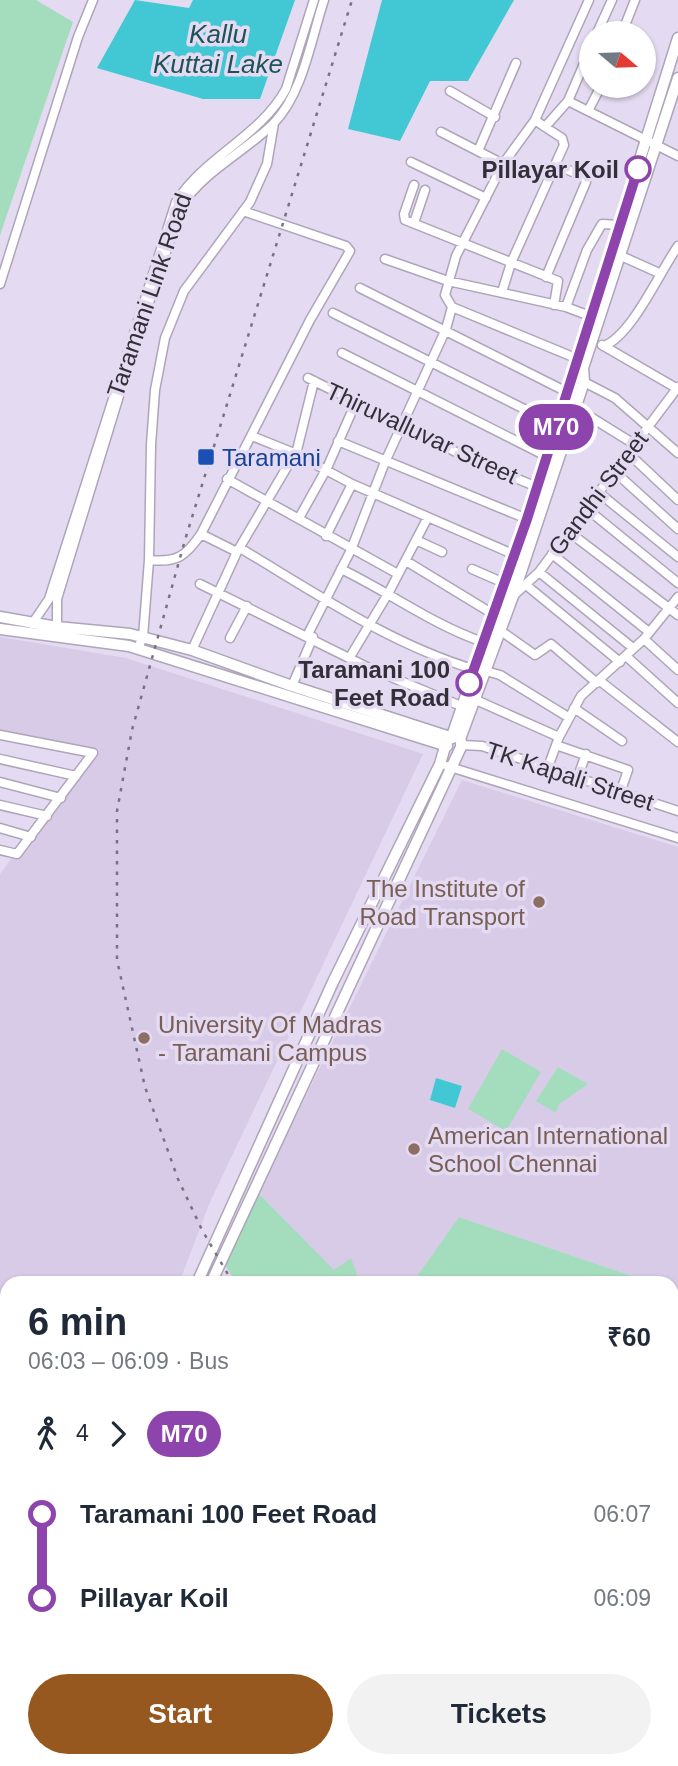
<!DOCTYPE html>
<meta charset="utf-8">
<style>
body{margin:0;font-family:Arial,sans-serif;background:#f2f2f3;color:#1f2937;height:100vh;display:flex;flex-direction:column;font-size:26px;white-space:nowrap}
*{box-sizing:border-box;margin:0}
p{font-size:23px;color:#747a83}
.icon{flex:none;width:38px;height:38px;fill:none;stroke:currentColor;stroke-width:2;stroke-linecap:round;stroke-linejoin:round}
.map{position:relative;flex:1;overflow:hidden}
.side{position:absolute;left:0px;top:1276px;width:679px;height:492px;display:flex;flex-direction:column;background:#fff;border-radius:21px 21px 0 0;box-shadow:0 2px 5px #0004}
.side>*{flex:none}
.badge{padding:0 14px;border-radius:23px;font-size:24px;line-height:46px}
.needle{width:46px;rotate:109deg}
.controls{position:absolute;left:579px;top:21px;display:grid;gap:14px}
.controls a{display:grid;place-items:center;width:77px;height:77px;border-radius:50%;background:#fff;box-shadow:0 2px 5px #0004;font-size:35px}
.map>.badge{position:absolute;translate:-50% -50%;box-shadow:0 0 0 4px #fff}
.legs{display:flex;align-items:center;gap:10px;height:77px;padding:0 28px;font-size:23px}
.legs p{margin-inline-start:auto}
.overview{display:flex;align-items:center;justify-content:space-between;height:119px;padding:0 28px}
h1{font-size:38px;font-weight:700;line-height:52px}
.primary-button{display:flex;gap:14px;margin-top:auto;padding:14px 28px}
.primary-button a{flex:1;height:80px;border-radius:42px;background:#97581f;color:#fff;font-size:28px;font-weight:700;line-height:80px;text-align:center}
.primary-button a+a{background:#f2f2f3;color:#1f2937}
ul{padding:0 28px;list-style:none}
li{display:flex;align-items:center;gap:24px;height:84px;font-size:26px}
li i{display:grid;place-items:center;width:10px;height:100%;margin:0 9px;background:currentColor}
li i::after{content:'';width:18px;height:18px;margin:-9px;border:5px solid;border-radius:50%;background:#fff}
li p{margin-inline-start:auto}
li:first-child i{background:linear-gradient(#0000 50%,currentColor 0)}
li:last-child i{background:linear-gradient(currentColor 50%,#0000 0)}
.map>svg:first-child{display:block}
.built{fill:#d7cbe8}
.industrial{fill:#e3cfde}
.green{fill:#a4ddbd}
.water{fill:#42c8d4}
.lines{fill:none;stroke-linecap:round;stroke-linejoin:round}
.minor-casing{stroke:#aea5ba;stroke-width:11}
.major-casing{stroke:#aea5ba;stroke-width:13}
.minor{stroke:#fff;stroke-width:8}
.major{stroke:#fff;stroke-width:10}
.rail{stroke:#787280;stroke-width:2.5;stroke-dasharray:3.5 7;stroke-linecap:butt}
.line-1-casing{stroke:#fff;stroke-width:16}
.line-1{stroke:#8e44ad;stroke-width:10}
.stop-1-dot{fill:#fff;stroke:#8e44ad;stroke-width:3.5}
.transit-dot{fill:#1a4fb4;stroke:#e4daf1;stroke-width:2.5}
.education-dot{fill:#8d6e63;stroke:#e4daf1;stroke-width:2.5}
.labels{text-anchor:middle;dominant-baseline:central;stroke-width:7;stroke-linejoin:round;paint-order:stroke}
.stop-label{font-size:24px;font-weight:bold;fill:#332f38;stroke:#e4daf1;text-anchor:end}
.street-label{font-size:24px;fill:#332f38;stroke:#e4daf1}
.transit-label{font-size:24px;fill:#164399;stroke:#e4daf1;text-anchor:start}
.education-label{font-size:24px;fill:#785e54;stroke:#e4daf1;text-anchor:start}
.water-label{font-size:26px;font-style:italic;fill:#1b5358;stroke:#e4daf1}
</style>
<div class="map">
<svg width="678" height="1766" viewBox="0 0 678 1766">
<rect width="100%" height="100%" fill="#e4daf1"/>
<path class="built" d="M0,637L126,658L423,754L210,1202L179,1283H7V1307L0,1302V874L90,752L0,730Z
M462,780L678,847V1292L672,1290V1283H652L459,1217L412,1283H360L351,1259L334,1271L258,1193Z
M672,1504L678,1506V1766H627L629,1761L672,1760Z
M386,1760L490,1761L494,1766H383Z"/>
<path class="industrial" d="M0,1402L7,1407V1587L0,1597Z
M7,1697V1759L0,1757V1707Z
M11,1761L386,1760V1761L383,1766H30Z
M532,1761L629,1760V1761L627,1766H547Z"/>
<path class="green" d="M0,0H36L73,22L0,235Z
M502,1049L541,1072L506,1131L468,1109Z
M558,1067L588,1084L559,1104L556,1113L536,1101Z
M258,1193L334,1270L351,1258L360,1283H236L225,1265Z
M459,1217L652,1283H412Z
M672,1290L678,1292V1506L672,1504Z"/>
<path class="water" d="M135,0L189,8L193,0H295L260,99H203L97,68Z
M382,0H514L468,81H430L400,141L348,129Z
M436,1078L462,1086L455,1108L430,1100Z"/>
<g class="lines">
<g class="minor-casing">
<path id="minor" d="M597,33L612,0
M622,33L635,0
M450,91L495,117
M568,101L678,156
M588,111L601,86
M535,120L545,127L568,101L592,45
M441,132L503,164
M478,151L516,63
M411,162L486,198
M414,185L404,214L405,220L558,281L554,305
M414,223L425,190
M619,255L659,273
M385,259L448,281L566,307L590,316
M546,277L586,182L584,177L557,165
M0,284L78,37L93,0
M360,288L567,392
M502,292L511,263L564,145L562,138L545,127
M452,307L445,295L456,256L503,164L535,120L589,0
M452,307L578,359
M566,307L587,250L602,224L620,225
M333,313L556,425
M602,345L678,389
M604,346C632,335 659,273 678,246
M342,353L546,456
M308,378L468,458L537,487
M584,382L615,398L678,453
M576,408L634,444
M252,436L294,453L352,484L515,555
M338,441L527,519
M628,453L678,500
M615,472L678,529
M227,479L398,574
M598,492L678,557
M587,509L678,583
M299,518L327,468L356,402
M569,532L678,615
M201,534L237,552
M326,536L352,484
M416,540L442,552
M240,548C314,592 390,644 473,669
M552,554L649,632
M149,560C177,563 186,556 201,534L310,320L350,251L346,246L243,211
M406,561L493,614
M341,569C389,592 433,625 483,642
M472,569L504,583
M539,572L633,648
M200,584L367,667L461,706
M526,585L620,662
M513,596L539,572L678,387
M32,624L49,599L176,202C205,156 260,137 286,89L314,0
M57,627V599L133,350L182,205C205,170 245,152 274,123C303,93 311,39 324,0
M501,631L535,655L551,644L597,683
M307,636L351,550L385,462L446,329L452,307
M230,638L247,606
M644,639L678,670
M138,648L143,637L149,560L151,445L155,390L165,338L184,291L250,202L267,164L274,123
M192,650L237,552L297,450L314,381
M626,656L678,703
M350,657L389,592L428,517
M486,671L500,675L568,717
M600,681L678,742
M292,686L313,637
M476,700L559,737
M574,708L622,741
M0,735L93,753L17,854L0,850
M462,745L482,746L678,811
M556,745L628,770L620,793
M0,759L76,776
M447,766L678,838
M547,770L559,737L581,696L644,639L678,597
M577,779L586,754
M0,782L61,798
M0,805L47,816
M0,828L31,837
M0,1341L7,1331
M3,1380L7,1374"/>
</g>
<g class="major-casing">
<path id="major" d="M0,617L57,627L130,634L192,650L292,686L450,737
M0,629L129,646L447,746
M452,736L537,487L678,38
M460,739L513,596L584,382L583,368L678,78
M197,1283L333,982L440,764L447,740L457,736L461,741V747L211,1283
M0,1632L7,1622
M0,1652L7,1641"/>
</g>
<use href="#minor" class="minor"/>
<use href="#major" class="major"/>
<path class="rail" d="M233,1283L202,1230L178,1179L145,1087L117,960V811L132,730L185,540L352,0
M500,1760L504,1766
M516,1760L519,1766"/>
</g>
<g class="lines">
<g class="line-1-casing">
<path id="line-1" d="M469,683L527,519L638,169"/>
</g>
<use href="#line-1" class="line-1"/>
</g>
<g class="stop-1-dot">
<circle cx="638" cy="169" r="12"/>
<circle cx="469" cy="683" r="12"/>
</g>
<rect class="transit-dot" x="197" y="448" width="18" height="18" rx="3.5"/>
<g class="education-dot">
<circle cx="539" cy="902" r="7"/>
<circle cx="144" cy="1038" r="7"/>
<circle cx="414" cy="1149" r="7"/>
</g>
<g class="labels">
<g class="stop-label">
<text x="619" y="169">Pillayar Koil</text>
<text x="450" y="669">Taramani 100<tspan x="450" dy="28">Feet Road</tspan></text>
</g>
<g class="street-label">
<text transform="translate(149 295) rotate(-71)">Taramani Link Road</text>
<text transform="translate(422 433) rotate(25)">Thiruvalluvar Street</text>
<text transform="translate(598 493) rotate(-53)">Gandhi Street</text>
<text transform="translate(570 776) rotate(18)">TK Kapali Street</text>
</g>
<g class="transit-label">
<text x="222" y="457">Taramani</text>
</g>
<g class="education-label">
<text x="525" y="888" text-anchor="end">The Institute of<tspan x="525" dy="28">Road Transport</tspan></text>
<text x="158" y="1024">University Of Madras<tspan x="158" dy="28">- Taramani Campus</tspan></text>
<text x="428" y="1135">American International<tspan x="428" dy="28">School Chennai</tspan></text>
</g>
<g class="water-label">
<text x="218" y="34">Kallu<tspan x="218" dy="30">Kuttai Lake</tspan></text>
</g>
</g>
</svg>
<div class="controls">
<a><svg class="needle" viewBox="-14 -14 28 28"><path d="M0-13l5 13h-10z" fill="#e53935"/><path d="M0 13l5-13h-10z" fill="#747a83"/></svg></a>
</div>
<b class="badge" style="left:556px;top:427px;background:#8e44ad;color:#fff">M70</b>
<section class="side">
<div class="overview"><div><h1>6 min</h1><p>06:03 – 06:09 · Bus</p></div><b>₹60</b></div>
<div class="legs"><svg class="icon" aria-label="walk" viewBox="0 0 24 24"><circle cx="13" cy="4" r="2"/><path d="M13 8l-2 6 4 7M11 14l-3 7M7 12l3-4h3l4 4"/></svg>4<svg class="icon" aria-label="forward" viewBox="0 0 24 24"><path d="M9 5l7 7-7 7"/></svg><b class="badge" style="background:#8e44ad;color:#fff">M70</b></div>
<ul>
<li><i style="color:#8e44ad"></i><b>Taramani 100 Feet Road</b><p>06:07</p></li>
<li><i style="color:#8e44ad"></i><b>Pillayar Koil</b><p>06:09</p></li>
</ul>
<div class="primary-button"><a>Start</a><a>Tickets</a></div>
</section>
</div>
